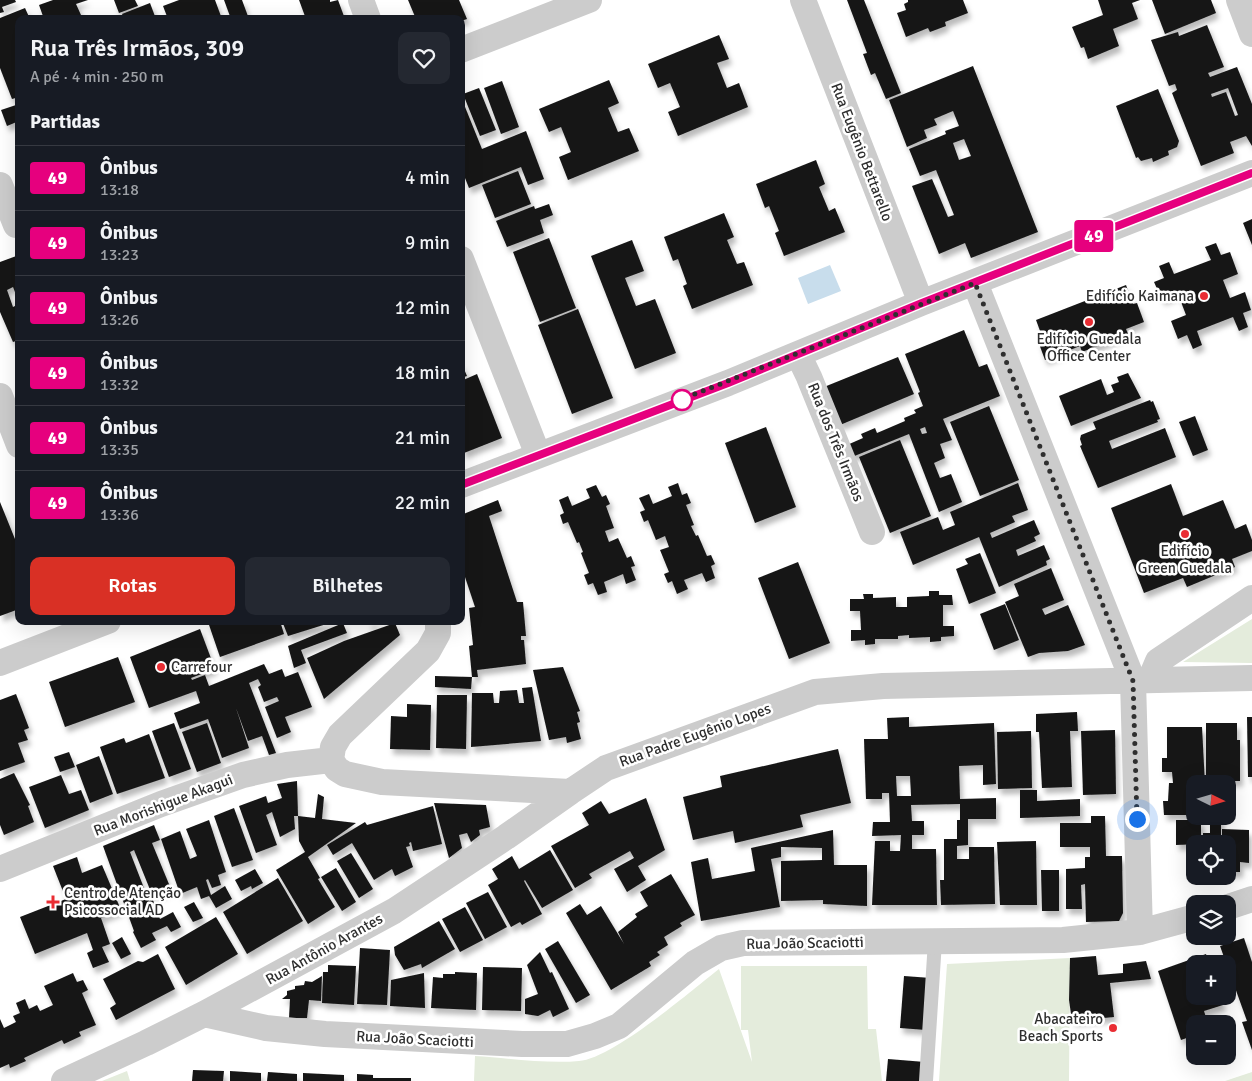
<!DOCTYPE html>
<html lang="pt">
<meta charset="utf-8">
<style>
body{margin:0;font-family:Signika,sans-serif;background:#242831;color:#f1f3f6;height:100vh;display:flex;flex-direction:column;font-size:19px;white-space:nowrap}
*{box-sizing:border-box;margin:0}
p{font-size:16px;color:#9ea1a6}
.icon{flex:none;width:28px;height:28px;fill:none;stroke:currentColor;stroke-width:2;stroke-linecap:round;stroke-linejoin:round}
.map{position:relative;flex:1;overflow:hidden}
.panel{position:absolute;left:15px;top:15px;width:450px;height:610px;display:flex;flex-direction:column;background:#171b24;border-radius:10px;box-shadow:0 5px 20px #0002}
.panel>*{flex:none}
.badge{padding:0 10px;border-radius:4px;font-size:18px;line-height:32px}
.needle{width:32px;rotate:95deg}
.buttons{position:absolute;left:1186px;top:775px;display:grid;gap:10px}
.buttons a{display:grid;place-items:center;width:50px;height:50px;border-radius:10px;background:#171b24;box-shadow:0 5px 20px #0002;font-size:25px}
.you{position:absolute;width:25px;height:25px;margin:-12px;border:4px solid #fff;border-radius:50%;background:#1a73e8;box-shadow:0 0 0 8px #1a73e833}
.map>.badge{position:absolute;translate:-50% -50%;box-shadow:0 0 0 2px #fff}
h2{padding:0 15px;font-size:19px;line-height:45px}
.round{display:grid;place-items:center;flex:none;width:52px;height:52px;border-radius:10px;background:#242831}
.head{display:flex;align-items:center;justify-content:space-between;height:85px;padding:0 15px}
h1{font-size:24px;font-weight:600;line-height:38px}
.button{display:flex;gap:10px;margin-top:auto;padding:10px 15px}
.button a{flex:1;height:58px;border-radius:10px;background:#d93025;color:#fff;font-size:20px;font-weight:600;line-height:58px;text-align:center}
.button a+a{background:#242831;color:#f1f3f6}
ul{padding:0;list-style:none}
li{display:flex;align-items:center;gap:15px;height:65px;padding:0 15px;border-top:1px solid #363941}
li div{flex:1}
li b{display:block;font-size:19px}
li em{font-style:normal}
li .badge{min-width:55px;font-weight:700;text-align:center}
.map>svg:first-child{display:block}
.green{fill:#e4ecdc}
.water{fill:#c8ddec}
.building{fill:#161616;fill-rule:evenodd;filter:url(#shadow)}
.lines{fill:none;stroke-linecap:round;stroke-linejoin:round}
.lane{stroke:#ccc;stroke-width:14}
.street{stroke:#ccc;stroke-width:26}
.line-casing{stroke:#fff;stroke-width:11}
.line{stroke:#e6007e;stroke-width:8}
.walk{stroke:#2f2f2f;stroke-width:5;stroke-dasharray:0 9}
.poi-dot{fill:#e92d33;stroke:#fff;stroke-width:2}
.stop-dot{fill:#fff;stroke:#e6007e;stroke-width:2.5}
.labels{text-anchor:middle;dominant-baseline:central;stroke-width:5;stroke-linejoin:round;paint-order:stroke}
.street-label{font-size:15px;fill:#2f2f2f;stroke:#fff}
.poi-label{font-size:15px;fill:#2f2f2f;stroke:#fff;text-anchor:end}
</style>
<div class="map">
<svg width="1252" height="1081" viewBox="0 0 1252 1081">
<defs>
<filter id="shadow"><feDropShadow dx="3" dy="5.5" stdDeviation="2.5" flood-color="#0004"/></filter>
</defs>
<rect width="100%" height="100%" fill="#fff"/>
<path class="green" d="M1252,619V663L1183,662Z
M1070,958L1069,1081H939L947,964Z
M741,966H867L868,1029H876L882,1081H474L475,1056C507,1058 548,1064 579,1061C612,1059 691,991 719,969L752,1062L748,1030H741Z
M127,1071L130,1081H102Z
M1252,1072V1081H1225Z"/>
<path class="water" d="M830,265L841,291L808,304L798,278Z"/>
<path class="building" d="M0,0H15L16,2L2,7L4,12L0,13Z
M53,0H88L76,4L81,15L72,19H44L39,5Z
M114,0H135L138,6L119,13Z
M179,0H215L222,19H168L163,6Z
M224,0H242L249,19H231Z
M299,0H330V2L338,0L345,19H306Z
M408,0H459L467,19L461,21V19H416Z
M847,0H864L901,93L886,99L875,73L871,75L863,54L867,53Z
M908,0H963L968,13L945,22L946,26L930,32L928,28L906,37L897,13L906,10L904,4L908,2Z
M1098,0H1140L1132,3L1138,19L1113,29L1119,46L1088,59L1084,47L1081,48L1072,27L1103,15Z
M1152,0H1211L1216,13L1165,34Z
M150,3L156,19H124L122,14Z
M25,8L30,19H19V97L12,99L0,68V18Z
M1207,25L1224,67L1208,73L1210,77L1237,67L1252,104V146L1246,136L1230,142L1234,153L1201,166L1172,93L1177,90L1175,84L1169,86L1151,40L1178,32L1179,36ZM1228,88L1238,115L1235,116L1226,92L1212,97L1211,94Z
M719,35L729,59L717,63L727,88L739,83L748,107L678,136L668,112L680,107L670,83L658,88L648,64Z
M973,66L1038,232L971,258L965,243L939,254L912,186L932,179L948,217L954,215L936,170L920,176L909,149L946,134L945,131L959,126L953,111L934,119L937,125L924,130L927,138L907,147L889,100ZM964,139L971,156L959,160L953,143Z
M609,80L619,103L608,108L618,132L629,128L639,151L568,180L559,157L571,152L561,127L549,132L539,109Z
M502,81L519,127L501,134L484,88Z
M479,88L496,130L480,136L463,94Z
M1158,89L1179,141L1177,147L1168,151L1169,155L1153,162L1152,158L1141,161L1138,157L1136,158L1116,106Z
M461,97L482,149L526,131L544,179L528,185L521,167L469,188L461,168Z
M19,104V121L7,126L1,110Z
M816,160L825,184L819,187L829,211L835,208L845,232L784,256L775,233L779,231L769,206L765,208L756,184Z
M518,171L531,204L495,218L482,185Z
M549,204L553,215L540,220L544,233L507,247L496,221L534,206L535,209Z
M724,213L734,237L727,240L737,264L744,262L753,285L692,309L683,286L687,284L678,259L673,261L664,237Z
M1252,219V245L1243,223Z
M549,238L576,308L540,322L513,252Z
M632,240L644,271L625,278L636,306L655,299L676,353L635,369L591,256Z
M1216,243L1221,255L1230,252L1238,274L1223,280L1230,298L1245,292L1251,310L1243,313L1248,327L1239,331L1233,317L1197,331L1202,345L1193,349L1187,335L1178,339L1171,321L1186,315L1178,294L1162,300L1154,282L1164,278L1159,266L1169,262L1174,274L1211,260L1205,247Z
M19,255V302L13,287L7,290L13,307L19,304V340L13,342L0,312V262Z
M1126,285L1133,304L1137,303L1144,322L1126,329L1128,334L1082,352L1080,346L1045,360L1038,341L1043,339L1036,320Z
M578,309L613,398L572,414L538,325Z
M964,330L979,367L987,364L1000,396L943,419L952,440L940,444L945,458L934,463L940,478L951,474L962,502L939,512L909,434L852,457L847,445L863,438L861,434L875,428L877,433L905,421L904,418L916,413L914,410L923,406L918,393L920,392L905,354ZM925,427L927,433L922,434L920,429Z
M898,357L914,394L840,425L824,387Z
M461,362L467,376L461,378Z
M1128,373L1141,398L1071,426L1059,396L1101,379L1107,395L1114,392L1111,385L1119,382L1117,377Z
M477,374L502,438L464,453L461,445V381Z
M1150,400L1151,402L1153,401L1160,419L1157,420L1158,422L1109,441L1112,449L1165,428L1176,457L1098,488L1080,446L1082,445L1080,439L1081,435L1096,429L1093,422Z
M989,406L1019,480L980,496L950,422Z
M1195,416L1208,450L1193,456L1179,422Z
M766,427L796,507L755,523L725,443Z
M900,440L931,516L890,533L859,457Z
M678,483L682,495L687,493L691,503L686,505L694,525L691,526L696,536L698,535L707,556L711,555L715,564L711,566L715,578L706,582L702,573L684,580L688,589L677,594L672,581L668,583L664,574L669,572L660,550L669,547L665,536L656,540L648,520L644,522L640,512L645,510L639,498L649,494L653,504L672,496L668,487Z
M1018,483L1028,510L1012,516L1015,522L990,533L992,538L1034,520L1040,534L1034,537L1036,541L1016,550L1018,556L1044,545L1050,559L1046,561L1047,565L999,587L979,537L913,565L900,532L938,517L943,530L955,525L950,512Z
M1171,484L1183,516L1223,500L1235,529L1246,524L1252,540V551L1232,559L1235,567L1187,587L1183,578L1144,593L1111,508Z
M596,485L602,497L606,495L610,504L606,506L614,528L605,531L609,542L618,538L627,558L631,556L635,566L631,567L636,580L626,584L623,574L604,582L607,592L598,595L593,583L588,585L584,575L589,573L581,553L583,552L579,542L577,543L568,522L563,524L560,515L564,513L559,500L568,496L572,506L590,498L586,489Z
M498,500L502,511L489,516L517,602H523L526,636H521V640H524L526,664L477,670L478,677H472L471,689L435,687V676L472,677L469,646L473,645L469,608L475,607L464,574L461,575V515Z
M0,502L19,549V609L0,616Z
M980,553L996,593L969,604L956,569L968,564L965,559Z
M798,562L830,643L789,659L758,578Z
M1051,568L1064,600L1042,609L1045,615L1068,605L1085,645L1068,651L1039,653L1028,657L1005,602L1019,596L1014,584Z
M929,591H939V595H952L953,605H943V626H954V636L941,637V641L930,642V637L909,638V635L898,636V639H875V644L865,645V640L851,641V630H861L860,611H850V599H864L863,594H873V598L896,597V607H907V597L929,596Z
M1005,604L1019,640L994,650L980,614Z
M211,621H280L284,634L220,657L208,622Z
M282,621H333V622L288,636Z
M368,621H380L369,625Z
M343,623L347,633L301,650L306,663L294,668L288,646Z
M395,623L400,635L324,699L307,658L344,641Z
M200,629L215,669L191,678L192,680L205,675L209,686L264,664L269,674L282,669L285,677L298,672L312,707L285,717L291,732L277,738L265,707L279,701L277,697L264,702L258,687L261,685L258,679L249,683L276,753L269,755L262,736L248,741L236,708L249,748L222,758L208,719L180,729L174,713L200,703L196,691L149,708L130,657Z
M118,657L135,702L65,727L49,682Z
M563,667L580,711L577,712L580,722L577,723L581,739L567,743L566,737L549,740L533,670Z
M532,687L541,741L471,747L472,693H493L494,703H499L500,691L517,690L519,703H524L522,688Z
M16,694L29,728L24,730L28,740L18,743L25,762L0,771V700Z
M437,695H467L466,749L436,748Z
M407,704L431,705L430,750L390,749L391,716L407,717Z
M1077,712L1078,731H1070L1072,787L1042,788L1039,732H1036V714Z
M909,717V727L994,723L996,784L983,785V765L959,766L960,799L996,798V819H968V845L957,846V859H969V847H994L995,904L941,905L940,880H944V839H957V820H960V804L911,805L912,821H924V835H912V849H936L937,905H872L875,841H890V851H900L901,835L872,836L873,822H890L889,793H882V799H866L864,739H888L887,718ZM896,776H910L911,796H897Z
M1247,717H1252V777H1248Z
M174,723L191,769L169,777L152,731Z
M207,723L221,763L197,772L182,732Z
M1206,723H1237V740H1240V781H1206Z
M1167,727H1202L1205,784H1195V807H1188V815H1164L1163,801H1168L1169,783H1173L1172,772H1162V758H1167Z
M1115,730L1116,794L1083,795L1081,731Z
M1031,731L1032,788L998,789L997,732Z
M149,734L165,778L117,794L100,747L124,738L126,743Z
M838,749L851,803L800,815L803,827L735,843L733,831L693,840L683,797L722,787L720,776Z
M69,752L75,767L60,772L54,757Z
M99,756L113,794L90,803L76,765Z
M14,773L30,805L28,806L34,822L4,835L0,825V779Z
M61,775L69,794L81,790L89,810L45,828L29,787Z
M297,781L298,816H294L295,829L280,837L272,812L266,815L277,845L256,853L239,806L266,796L268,803L282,798L277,784Z
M1020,790H1037V801L1080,799V816L1020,818Z
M318,794L324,797L322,819L356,823L308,857L320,878L318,879L335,907L308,924L276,870L305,852L299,841L298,816L315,818Z
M646,798L665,850L638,866L646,880L627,892L614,869L634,858L630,851L589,874L592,878L575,888L551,846L589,825L582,813L601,801L609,814Z
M434,803L486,805L490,827L479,830L480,835L471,842L467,833L459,835L462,848L449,858Z
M433,806L442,844L413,851L411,842L409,843L410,846L406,847L413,867L395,876L392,869L374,880L352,843L333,855L327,845L365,822L367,825Z
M234,808L253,860L232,867L214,816Z
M1091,816H1105L1106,856H1122L1123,913L1119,921L1086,922L1085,884L1081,885L1082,909H1066V869L1085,868V857H1090V847H1060V823H1091Z
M1210,816H1221V844H1203V833H1210Z
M209,820L226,872L218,875L221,885L212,888L208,879L206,880L211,895L225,886L232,899L216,908L209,896L201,899L197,887L180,894L161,839L180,831L190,859L197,856L186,829Z
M1176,820H1201V844L1176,845Z
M154,825L160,840L152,843L171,889L153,897L134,850L130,852L149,901L153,900L160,919L173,912L181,927L171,932L167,926L152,933L156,940L141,948L133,932L134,931L103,846Z
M1222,829L1249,830V863L1240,862V872H1228V844H1222Z
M833,830L834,865H867V906L823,904V900L781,901V861L822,860V848L781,847V857L771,859L780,907L701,921L691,862L708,858L712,879L755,871L751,848Z
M1036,841L1037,905H1000L997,842Z
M550,850L573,890L542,908L525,880L524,881L542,914L522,925L520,922L511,927L488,885L498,879L492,869L512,856L519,869Z
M351,853L373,889L359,898L337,861Z
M77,857L82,873L102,865L121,910L101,918L110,944L102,947L109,962L93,968L87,953L93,950L87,933L35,954L20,917L66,899L53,866Z
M336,868L356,902L342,911L321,877Z
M255,869L263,883L252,889L251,886L241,891L235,880Z
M1041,870H1059V911H1042Z
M671,874L695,915L680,923L682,926L664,937L668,945L657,952L660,955L649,962L651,966L611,990L566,913L580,904L587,915L601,906L624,944L618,932L637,917L635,914L648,906L640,892Z
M278,878L303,921L247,954L223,912Z
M488,892L507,927L485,939L466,903Z
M194,902L203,918L193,922L184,907Z
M465,907L483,940L460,952L442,919Z
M216,917L238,954L186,985L165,947Z
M439,921L455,949L422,968L421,964L404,970L395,955L394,947Z
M122,937L131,954L121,959L112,943Z
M1244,938L1252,962V1050L1242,1022L1247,1021L1220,946Z
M558,941L590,995L576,1003L545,949Z
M360,948L390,950L387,1005L357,1004Z
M540,952L550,973L552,972L569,1009L553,1017L550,1010L538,1016L525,1014V999L538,994L527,965Z
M158,954L175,989L116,1020L110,1008L116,1004L103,979L138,961L143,962Z
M1206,954L1209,964H1195V996H1220L1223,1005L1204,1011L1208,1024H1195V1035L1181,1040L1158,971Z
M1096,956L1098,975L1123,973V964L1146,961L1151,979L1110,983L1114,1017L1072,1021L1069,1000L1070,958Z
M328,965L356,966L354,1005L322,1003L323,972H328Z
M483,967L522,968L521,1011L482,1010Z
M455,972L477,973L476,1010L431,1008L433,977L443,978V974H455Z
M73,973L77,982L83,980L88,990L82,993L96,1025L79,1032L81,1036L64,1044L62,1040L24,1058L26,1061L10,1068L9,1064L0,1068V1019L4,1028L16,1022L13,1016L20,1013L16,1003L25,999L29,1009L37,1005L40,1011L53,1005L44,986Z
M424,973L425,1008L390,1006L391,980Z
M322,976L321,1001L309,1000L307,1018H289L290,999H282L287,995V991L295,989V986L304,985L305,981L312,982Z
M904,976L931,978L926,1030L900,1028Z
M888,1059L925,1062L923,1081H886Z
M193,1070L224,1071L223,1081H192Z
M230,1071L261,1073V1081H230Z
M268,1072L297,1074V1081H267Z
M303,1073L344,1075V1081H303Z
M357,1074L373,1075V1078H411V1081H357Z"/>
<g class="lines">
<path class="lane" d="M926,1081L935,941"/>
<path class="street" d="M361,0L368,19
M803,0L921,303
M1239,0L1252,34
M461,50L589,0
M0,185L16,225
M461,259L538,455
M975,283L1133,681L1140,932
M798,354L809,377L872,532
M0,396L19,445
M461,485L728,383L921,303L1252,173
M438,621V633L428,651L340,735L333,747L331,760L337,769L345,774L382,782L570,792L606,768L815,692L883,686L1252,678
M0,663L108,621
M1150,680L1158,661L1252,598
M0,869L161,804L243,775L287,765L331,760
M1228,907L1252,899
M204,1014L266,1028L325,1034L522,1044H567L595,1036L619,1026L695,963L721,948L743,943L1063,940L1140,932L1195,917
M64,1081L146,1043L204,1014L394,911L506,837L570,792"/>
</g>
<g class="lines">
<g class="line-casing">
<path id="line" d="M461,485L728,383L922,303L1252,173"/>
</g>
<use href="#line" class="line"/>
<path class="walk" d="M682,400H680L975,283L1133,681L1137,819"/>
</g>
<g class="poi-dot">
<circle cx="1204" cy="296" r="5"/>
<circle cx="1089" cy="322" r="5"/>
<circle cx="1185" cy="534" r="5"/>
<circle cx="161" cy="667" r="5"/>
<path d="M50.5 894.5h5v5h5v5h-5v5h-5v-5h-5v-5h5z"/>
<circle cx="1113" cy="1028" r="5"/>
</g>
<circle class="stop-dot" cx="682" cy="400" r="10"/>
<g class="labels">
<g class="street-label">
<text transform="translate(862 152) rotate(69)">Rua Eugênio Bettarello</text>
<text transform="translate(836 442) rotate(68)">Rua dos Três Irmãos</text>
<text transform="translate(695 735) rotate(-20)">Rua Padre Eugênio Lopes</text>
<text transform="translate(163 805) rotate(-21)">Rua Morishigue Akagui</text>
<text transform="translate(805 943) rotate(-1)">Rua João Scaciotti</text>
<text transform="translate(324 949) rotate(-29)">Rua Antônio Arantes</text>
<text transform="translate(415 1039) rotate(3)">Rua João Scaciotti</text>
</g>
<g class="poi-label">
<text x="1194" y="296">Edifício Kaimana</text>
<text x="1089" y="339" text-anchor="middle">Edifício Guedala<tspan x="1089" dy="17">Office Center</tspan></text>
<text x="1185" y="551" text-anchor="middle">Edifício<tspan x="1185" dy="17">Green Guedala</tspan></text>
<text x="171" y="667" text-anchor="start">Carrefour</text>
<text x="64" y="893" text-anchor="start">Centro de Atenção<tspan x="64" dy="17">Psicossocial AD</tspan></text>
<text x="1103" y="1019">Abacateiro<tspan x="1103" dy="17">Beach Sports</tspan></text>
</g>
</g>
</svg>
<div class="buttons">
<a><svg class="needle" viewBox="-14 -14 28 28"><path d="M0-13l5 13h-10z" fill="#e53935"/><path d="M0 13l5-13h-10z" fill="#9ea1a6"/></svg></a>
<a><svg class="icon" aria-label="locate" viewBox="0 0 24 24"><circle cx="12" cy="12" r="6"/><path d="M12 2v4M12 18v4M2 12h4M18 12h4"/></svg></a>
<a><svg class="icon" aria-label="layers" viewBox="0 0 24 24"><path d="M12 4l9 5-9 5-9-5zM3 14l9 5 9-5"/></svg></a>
<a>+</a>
<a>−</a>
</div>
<div class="you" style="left:1137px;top:819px"></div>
<b class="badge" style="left:1094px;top:236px;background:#e6007e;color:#fff">49</b>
<section class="panel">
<div class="head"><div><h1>Rua Três Irmãos, 309</h1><p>A pé · 4 min · 250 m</p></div><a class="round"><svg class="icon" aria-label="heart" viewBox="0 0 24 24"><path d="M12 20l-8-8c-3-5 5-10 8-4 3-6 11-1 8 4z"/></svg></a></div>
<h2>Partidas</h2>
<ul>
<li><span class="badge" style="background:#e6007e;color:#fff">49</span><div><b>Ônibus</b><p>13:18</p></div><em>4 min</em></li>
<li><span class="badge" style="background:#e6007e;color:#fff">49</span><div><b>Ônibus</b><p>13:23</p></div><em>9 min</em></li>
<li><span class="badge" style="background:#e6007e;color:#fff">49</span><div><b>Ônibus</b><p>13:26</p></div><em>12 min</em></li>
<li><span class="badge" style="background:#e6007e;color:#fff">49</span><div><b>Ônibus</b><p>13:32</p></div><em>18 min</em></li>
<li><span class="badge" style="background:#e6007e;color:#fff">49</span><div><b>Ônibus</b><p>13:35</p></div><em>21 min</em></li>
<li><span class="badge" style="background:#e6007e;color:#fff">49</span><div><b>Ônibus</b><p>13:36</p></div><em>22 min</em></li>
</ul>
<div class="button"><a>Rotas</a><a>Bilhetes</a></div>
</section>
</div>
